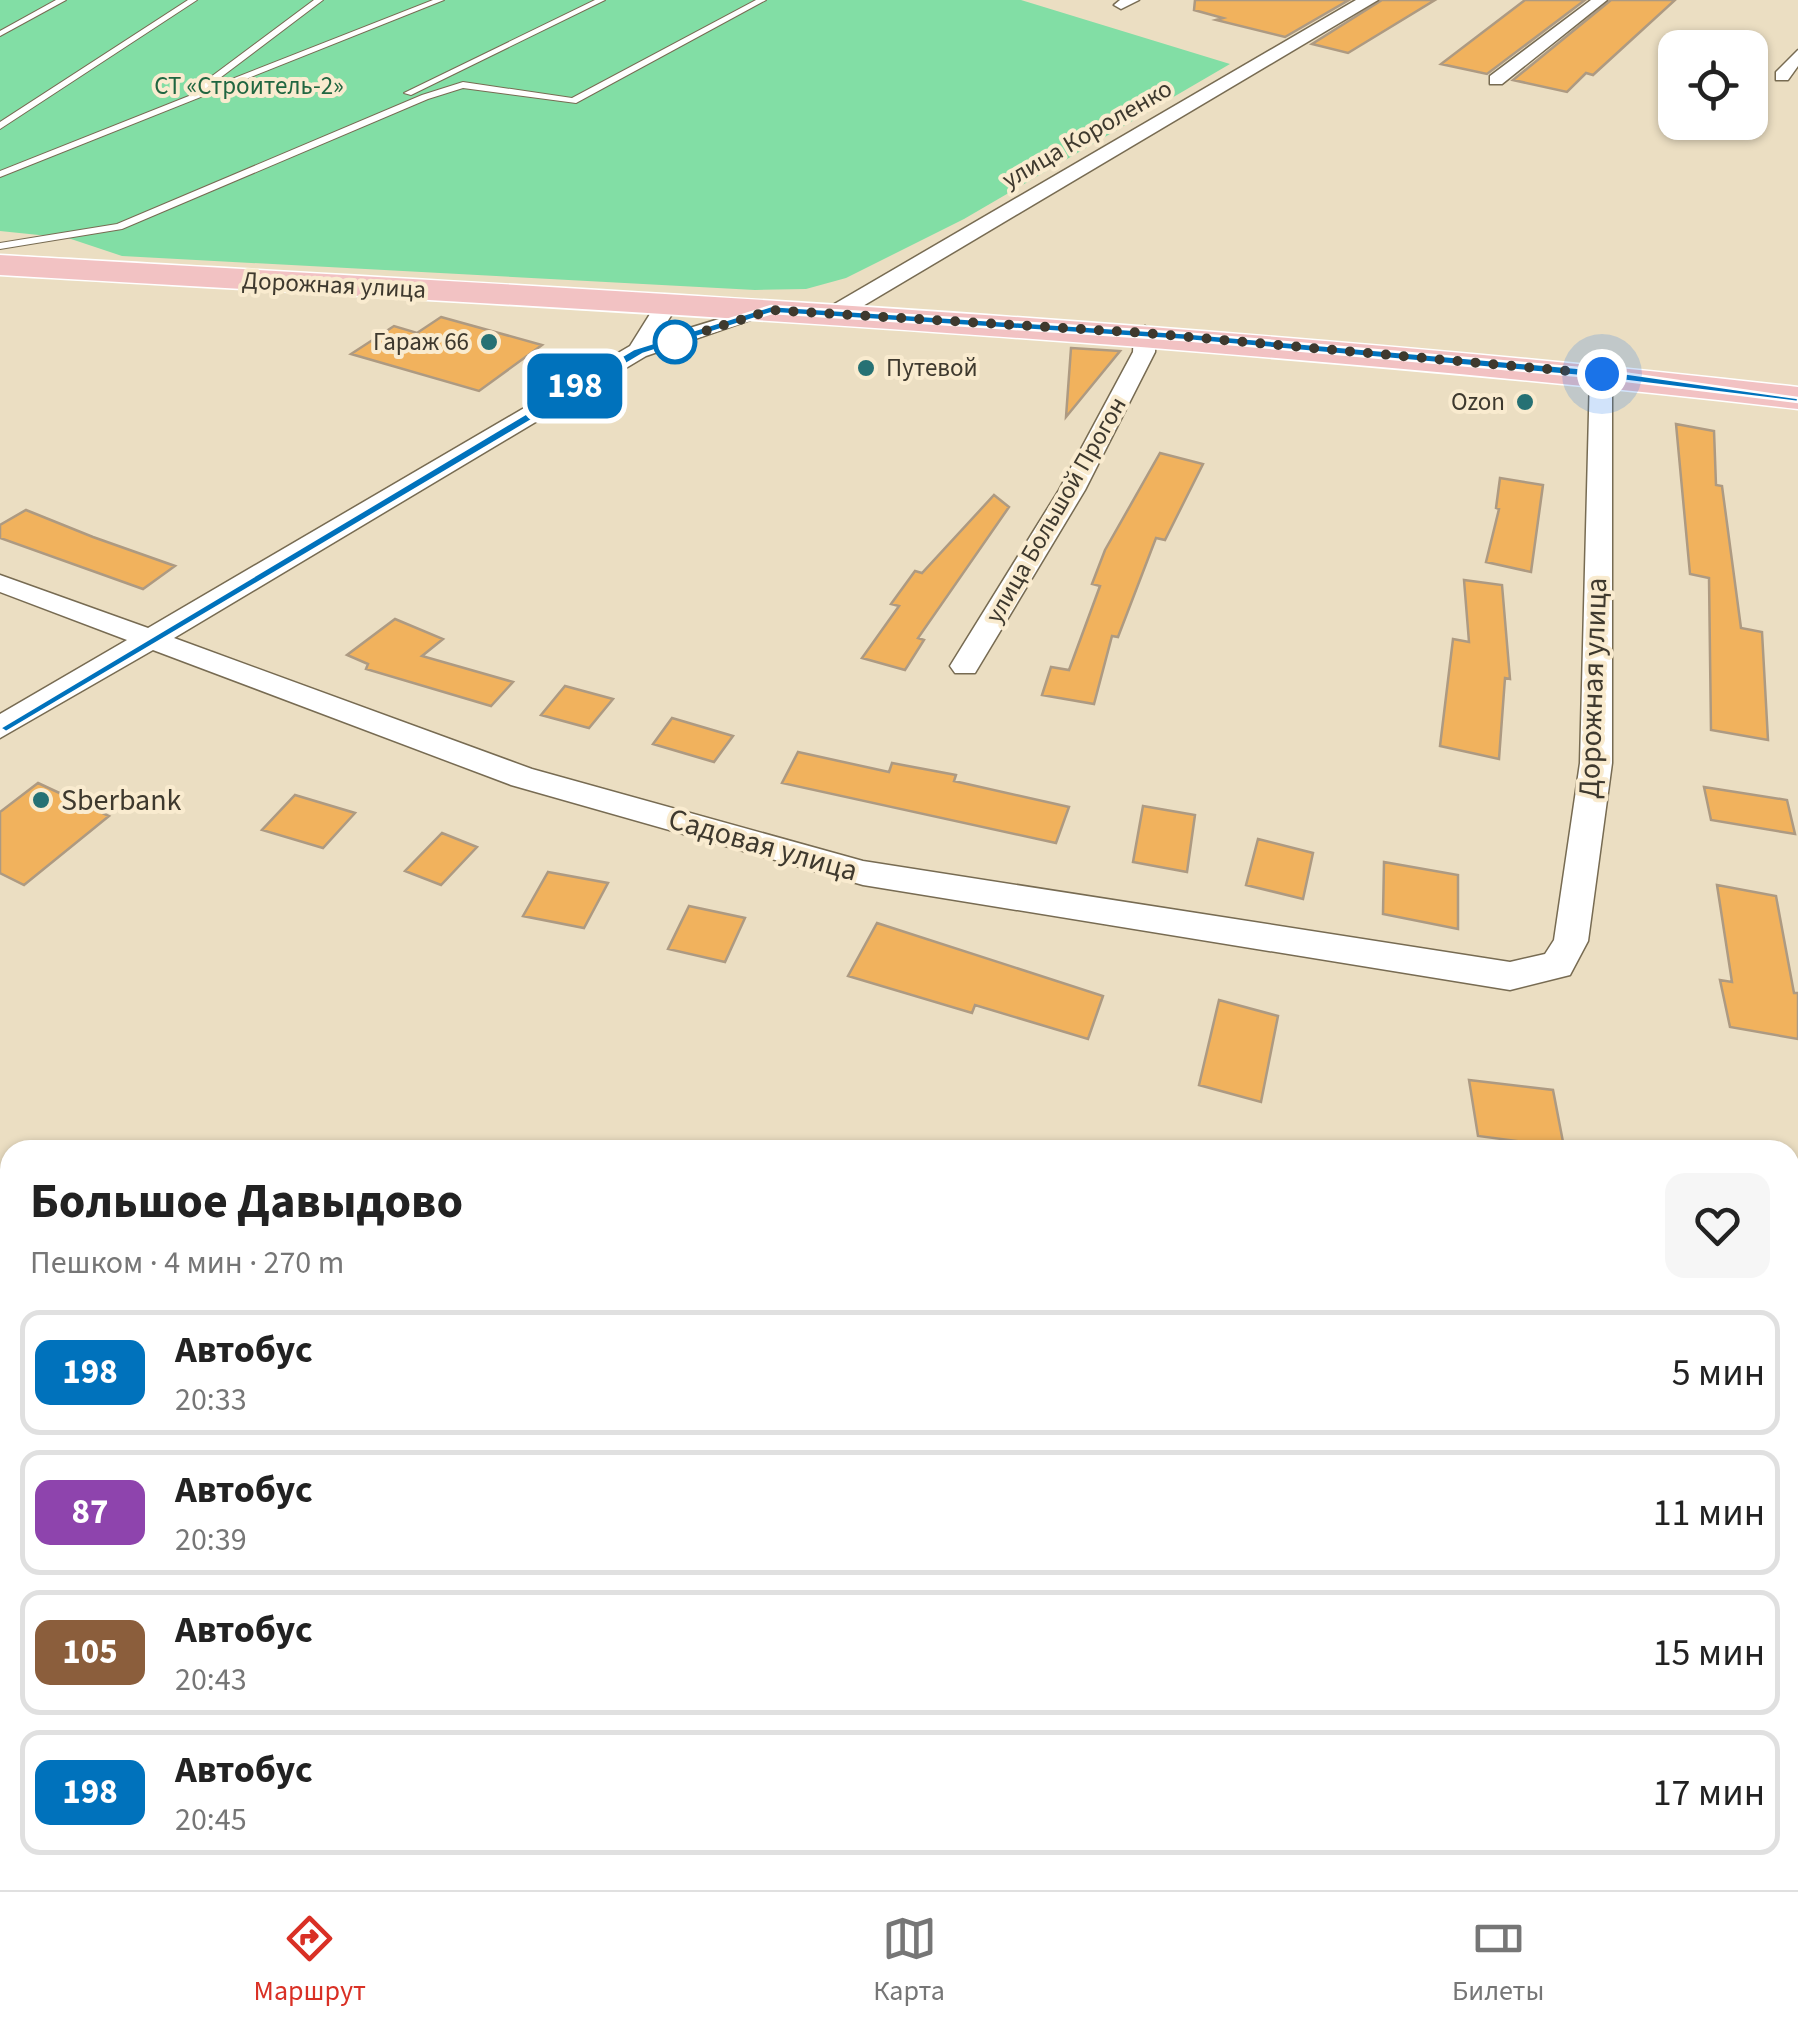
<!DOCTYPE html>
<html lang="ru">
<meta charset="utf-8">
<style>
body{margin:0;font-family:"Source Sans 3",sans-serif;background:#f6f6f6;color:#222;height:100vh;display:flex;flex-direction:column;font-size:38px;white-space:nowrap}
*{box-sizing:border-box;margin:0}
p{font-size:32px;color:#767676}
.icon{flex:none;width:55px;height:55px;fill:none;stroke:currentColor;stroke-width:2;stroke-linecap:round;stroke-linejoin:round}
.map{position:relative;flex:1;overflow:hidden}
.details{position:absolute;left:0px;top:1140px;width:1800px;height:750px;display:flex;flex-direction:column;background:#fff;border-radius:30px 30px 0 0;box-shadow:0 2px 8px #0004}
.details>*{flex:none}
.badge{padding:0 20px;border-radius:15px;font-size:35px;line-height:65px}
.tools{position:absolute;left:1658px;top:30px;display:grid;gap:20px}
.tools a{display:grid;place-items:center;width:110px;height:110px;border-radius:20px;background:#fff;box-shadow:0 2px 8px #0004;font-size:50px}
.you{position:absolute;width:50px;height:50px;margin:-25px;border:8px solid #fff;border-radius:50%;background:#1a73e8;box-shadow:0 0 0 15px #1a73e833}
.map>.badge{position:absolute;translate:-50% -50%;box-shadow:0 0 0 5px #fff}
.round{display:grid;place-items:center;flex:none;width:105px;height:105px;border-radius:20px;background:#f6f6f6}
.overview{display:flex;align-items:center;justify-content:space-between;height:170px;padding:0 30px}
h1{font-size:48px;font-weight:700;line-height:75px}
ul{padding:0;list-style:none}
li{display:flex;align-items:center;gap:30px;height:125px;margin:0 20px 15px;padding:0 10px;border:5px solid #e0e0e0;border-radius:20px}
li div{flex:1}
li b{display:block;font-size:38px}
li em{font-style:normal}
li .badge{min-width:110px;font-weight:700;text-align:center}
.dock{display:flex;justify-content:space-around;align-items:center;height:140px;border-top:2px solid #e0e0e0;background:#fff;font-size:28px;color:#767676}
.dock a{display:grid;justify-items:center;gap:5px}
.dock .active{color:#d93025}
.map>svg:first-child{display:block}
.green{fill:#82dea5}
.building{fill:#f1b25d;stroke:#ad9a82;stroke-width:2.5}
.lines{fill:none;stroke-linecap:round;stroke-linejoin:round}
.service-casing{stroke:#776b52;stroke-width:2}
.minor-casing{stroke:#776b52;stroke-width:3}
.tertiary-casing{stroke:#776b52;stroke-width:3}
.primary-casing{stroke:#fff;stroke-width:3}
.service{fill:#fff;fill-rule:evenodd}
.minor{fill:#fff;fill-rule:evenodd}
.tertiary{fill:#fff;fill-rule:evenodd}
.primary{fill:#f2c2c3;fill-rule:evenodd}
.line{fill:#0072bc;stroke:#fff;stroke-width:2.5}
.walk{stroke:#3e392e;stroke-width:10;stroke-dasharray:0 18}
.poi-dot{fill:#267174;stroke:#f9ebcf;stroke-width:4}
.stop-dot{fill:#fff;stroke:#0072bc;stroke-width:5}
.labels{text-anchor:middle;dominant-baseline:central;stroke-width:8;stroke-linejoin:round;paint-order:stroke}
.far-park-label{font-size:25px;fill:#206640;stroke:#f9ebcf}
.far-street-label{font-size:25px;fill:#3e392e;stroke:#f9ebcf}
.far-poi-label{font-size:25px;fill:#3e392e;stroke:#f9ebcf;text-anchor:end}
.street-label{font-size:30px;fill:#3e392e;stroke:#f9ebcf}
.poi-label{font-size:30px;fill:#3e392e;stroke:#f9ebcf;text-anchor:start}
</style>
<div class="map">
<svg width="1798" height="1890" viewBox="0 0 1798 1890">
<rect width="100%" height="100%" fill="#ebdec2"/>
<path class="green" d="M0,0H1021L1230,64L964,219L846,278L806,289L755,290L122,256L68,238L0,231Z"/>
<path class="building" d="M1195,0H1349L1285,37L1216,20L1223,18L1194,10Z
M1382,0H1435L1348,53L1312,44Z
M1525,0H1585L1487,74L1441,64Z
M1611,0H1675L1593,75L1586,73L1567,92L1513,80Z
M441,317L542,345L479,391L351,354L394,326L417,333Z
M1071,348L1120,351L1066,417Z
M1676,424L1714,431L1716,485L1722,486L1741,628L1762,632L1768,740L1711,730L1709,578L1690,574Z
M1160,453L1203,464L1165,540L1156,538L1118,637L1112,636L1094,704L1042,695L1051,667L1069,670L1100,586L1092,584L1105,550Z
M1500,478L1543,485L1531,572L1486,562L1499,509L1496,508Z
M994,495L1009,507L918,638L924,640L905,670L862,658L899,606L891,604L915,571L922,573Z
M26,510L93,537L175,566L143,589L0,538V525Z
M1464,580L1502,585L1510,679L1505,678L1499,759L1440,746L1453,639L1469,642Z
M395,619L443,639L422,656L513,682L491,706L366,669L368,664L347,655Z
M565,686L613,699L589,728L541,715Z
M672,718L733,736L714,762L653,744Z
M798,752L889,772L892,763L956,775L954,781L1069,807L1056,843L782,783Z
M38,783L109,816L24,885L0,873V812Z
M1704,787L1787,800L1795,834L1711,820Z
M295,795L355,813L323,848L262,830Z
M1143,806L1195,815L1187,872L1133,862Z
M442,833L477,847L441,885L405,871Z
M1258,839L1313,853L1303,899L1246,885Z
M1384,862L1458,875V929L1383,914Z
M548,872L608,883L584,928L523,916Z
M1717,885L1776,896L1794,993H1798V1039L1730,1027L1720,980L1732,982Z
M689,906L745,918L725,962L668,949Z
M877,923L1103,996L1088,1039L975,1005L972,1013L848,976Z
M1219,1000L1278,1016L1261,1102L1199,1085Z
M1469,1080L1553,1090L1564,1147L1478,1136Z"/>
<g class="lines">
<g class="service-casing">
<path id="service" d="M56,0H66L0,36V31Z
M188,0H197L0,129V122Z
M314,0H323L204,90L433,0H444L0,177V171L199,92L196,88Z
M595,0H605L411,95L404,93Z
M756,0H766L576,103L463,88L428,99L122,229L0,249V243L117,224L422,95L463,82L572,98Z"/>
</g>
<g class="minor-casing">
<path id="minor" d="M1120,0H1139L1121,9L1114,5Z
M1591,0H1607L1502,84H1490V76Z
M1798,50V66L1788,80H1776V72Z
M668,297L679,303L657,338L771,303L782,309L646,356L174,638L532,769L863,861L1510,962L1545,954L1554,940L1580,763L1590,374L1601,367L1612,374V763L1588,941L1570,975L1510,990L863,885L511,785L153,650L0,738V714L127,640L0,592V575L148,628L630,346L660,298Z
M1145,326L1156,333L1155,352L1085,490L975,673H955L950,666L1059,490L1133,352L1134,333Z
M0,1833L10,1837V1880H135L140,1890L0,1887Z"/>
</g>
<g class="tertiary-casing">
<path id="tertiary" d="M1356,0H1378L841,319H823L819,313Z"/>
</g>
<g class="primary-casing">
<path id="primary" d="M0,255C600,290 1200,320 1798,387V409C1200,341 600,310 0,275Z"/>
</g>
<use href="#service" class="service"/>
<use href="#minor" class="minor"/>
<use href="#tertiary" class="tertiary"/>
<use href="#primary" class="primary"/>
</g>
<path class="line" d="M771,306L1183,333L1602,370L1798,398V402L1602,378L1183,340L772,313L643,354L6,732L0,728L634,349Z"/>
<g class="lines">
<path class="walk" d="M675,342L665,344L771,310L1145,333L1602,374"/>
</g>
<g class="poi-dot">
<circle cx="489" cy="342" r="10"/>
<circle cx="866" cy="368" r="10"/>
<circle cx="1525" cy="402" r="10"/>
<circle cx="41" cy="800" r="10"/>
</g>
<circle class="stop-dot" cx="675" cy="342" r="20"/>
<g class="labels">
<g class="far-park-label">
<text x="249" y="86">СТ «Строитель-2»</text>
</g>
<g class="far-street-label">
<text transform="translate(1087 134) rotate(-30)">улица Короленко</text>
<text transform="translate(334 285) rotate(3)">Дорожная улица</text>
<text transform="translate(1056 510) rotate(-60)">улица Большой Прогон</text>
</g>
<g class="far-poi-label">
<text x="469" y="342">Гараж 66</text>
<text x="886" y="368" text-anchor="start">Путевой</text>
<text x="1505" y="402">Ozon</text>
</g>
<g class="street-label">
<text transform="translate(1593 688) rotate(-88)">Дорожная улица</text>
<text transform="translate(763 845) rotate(16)">Садовая улица</text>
</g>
<g class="poi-label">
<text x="61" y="800">Sberbank</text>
</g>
</g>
</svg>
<div class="tools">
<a><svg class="icon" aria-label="locate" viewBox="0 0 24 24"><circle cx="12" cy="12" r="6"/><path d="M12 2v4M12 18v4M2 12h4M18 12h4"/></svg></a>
</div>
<div class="you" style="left:1602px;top:374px"></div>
<b class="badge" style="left:575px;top:386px;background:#0072bc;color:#fff">198</b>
<section class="details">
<div class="overview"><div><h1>Большое Давыдово</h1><p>Пешком · 4 мин · 270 m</p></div><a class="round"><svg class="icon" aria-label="heart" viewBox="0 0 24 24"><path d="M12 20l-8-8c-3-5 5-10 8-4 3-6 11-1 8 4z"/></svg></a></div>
<ul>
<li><span class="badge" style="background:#0072bc;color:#fff">198</span><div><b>Автобус</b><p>20:33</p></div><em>5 мин</em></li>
<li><span class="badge" style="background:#8e44ad;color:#fff">87</span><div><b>Автобус</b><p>20:39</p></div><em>11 мин</em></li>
<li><span class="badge" style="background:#8b5e3c;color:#fff">105</span><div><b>Автобус</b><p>20:43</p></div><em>15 мин</em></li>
<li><span class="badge" style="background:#0072bc;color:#fff">198</span><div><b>Автобус</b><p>20:45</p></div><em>17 мин</em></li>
</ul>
</section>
</div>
<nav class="dock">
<a class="active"><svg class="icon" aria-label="directions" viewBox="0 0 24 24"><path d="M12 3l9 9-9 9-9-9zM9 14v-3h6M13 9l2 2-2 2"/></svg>Маршрут</a>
<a><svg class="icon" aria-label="map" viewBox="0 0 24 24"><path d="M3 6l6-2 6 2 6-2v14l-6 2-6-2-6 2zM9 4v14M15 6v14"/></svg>Карта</a>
<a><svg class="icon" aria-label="tickets" viewBox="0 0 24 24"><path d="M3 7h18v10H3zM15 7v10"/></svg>Билеты</a>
</nav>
